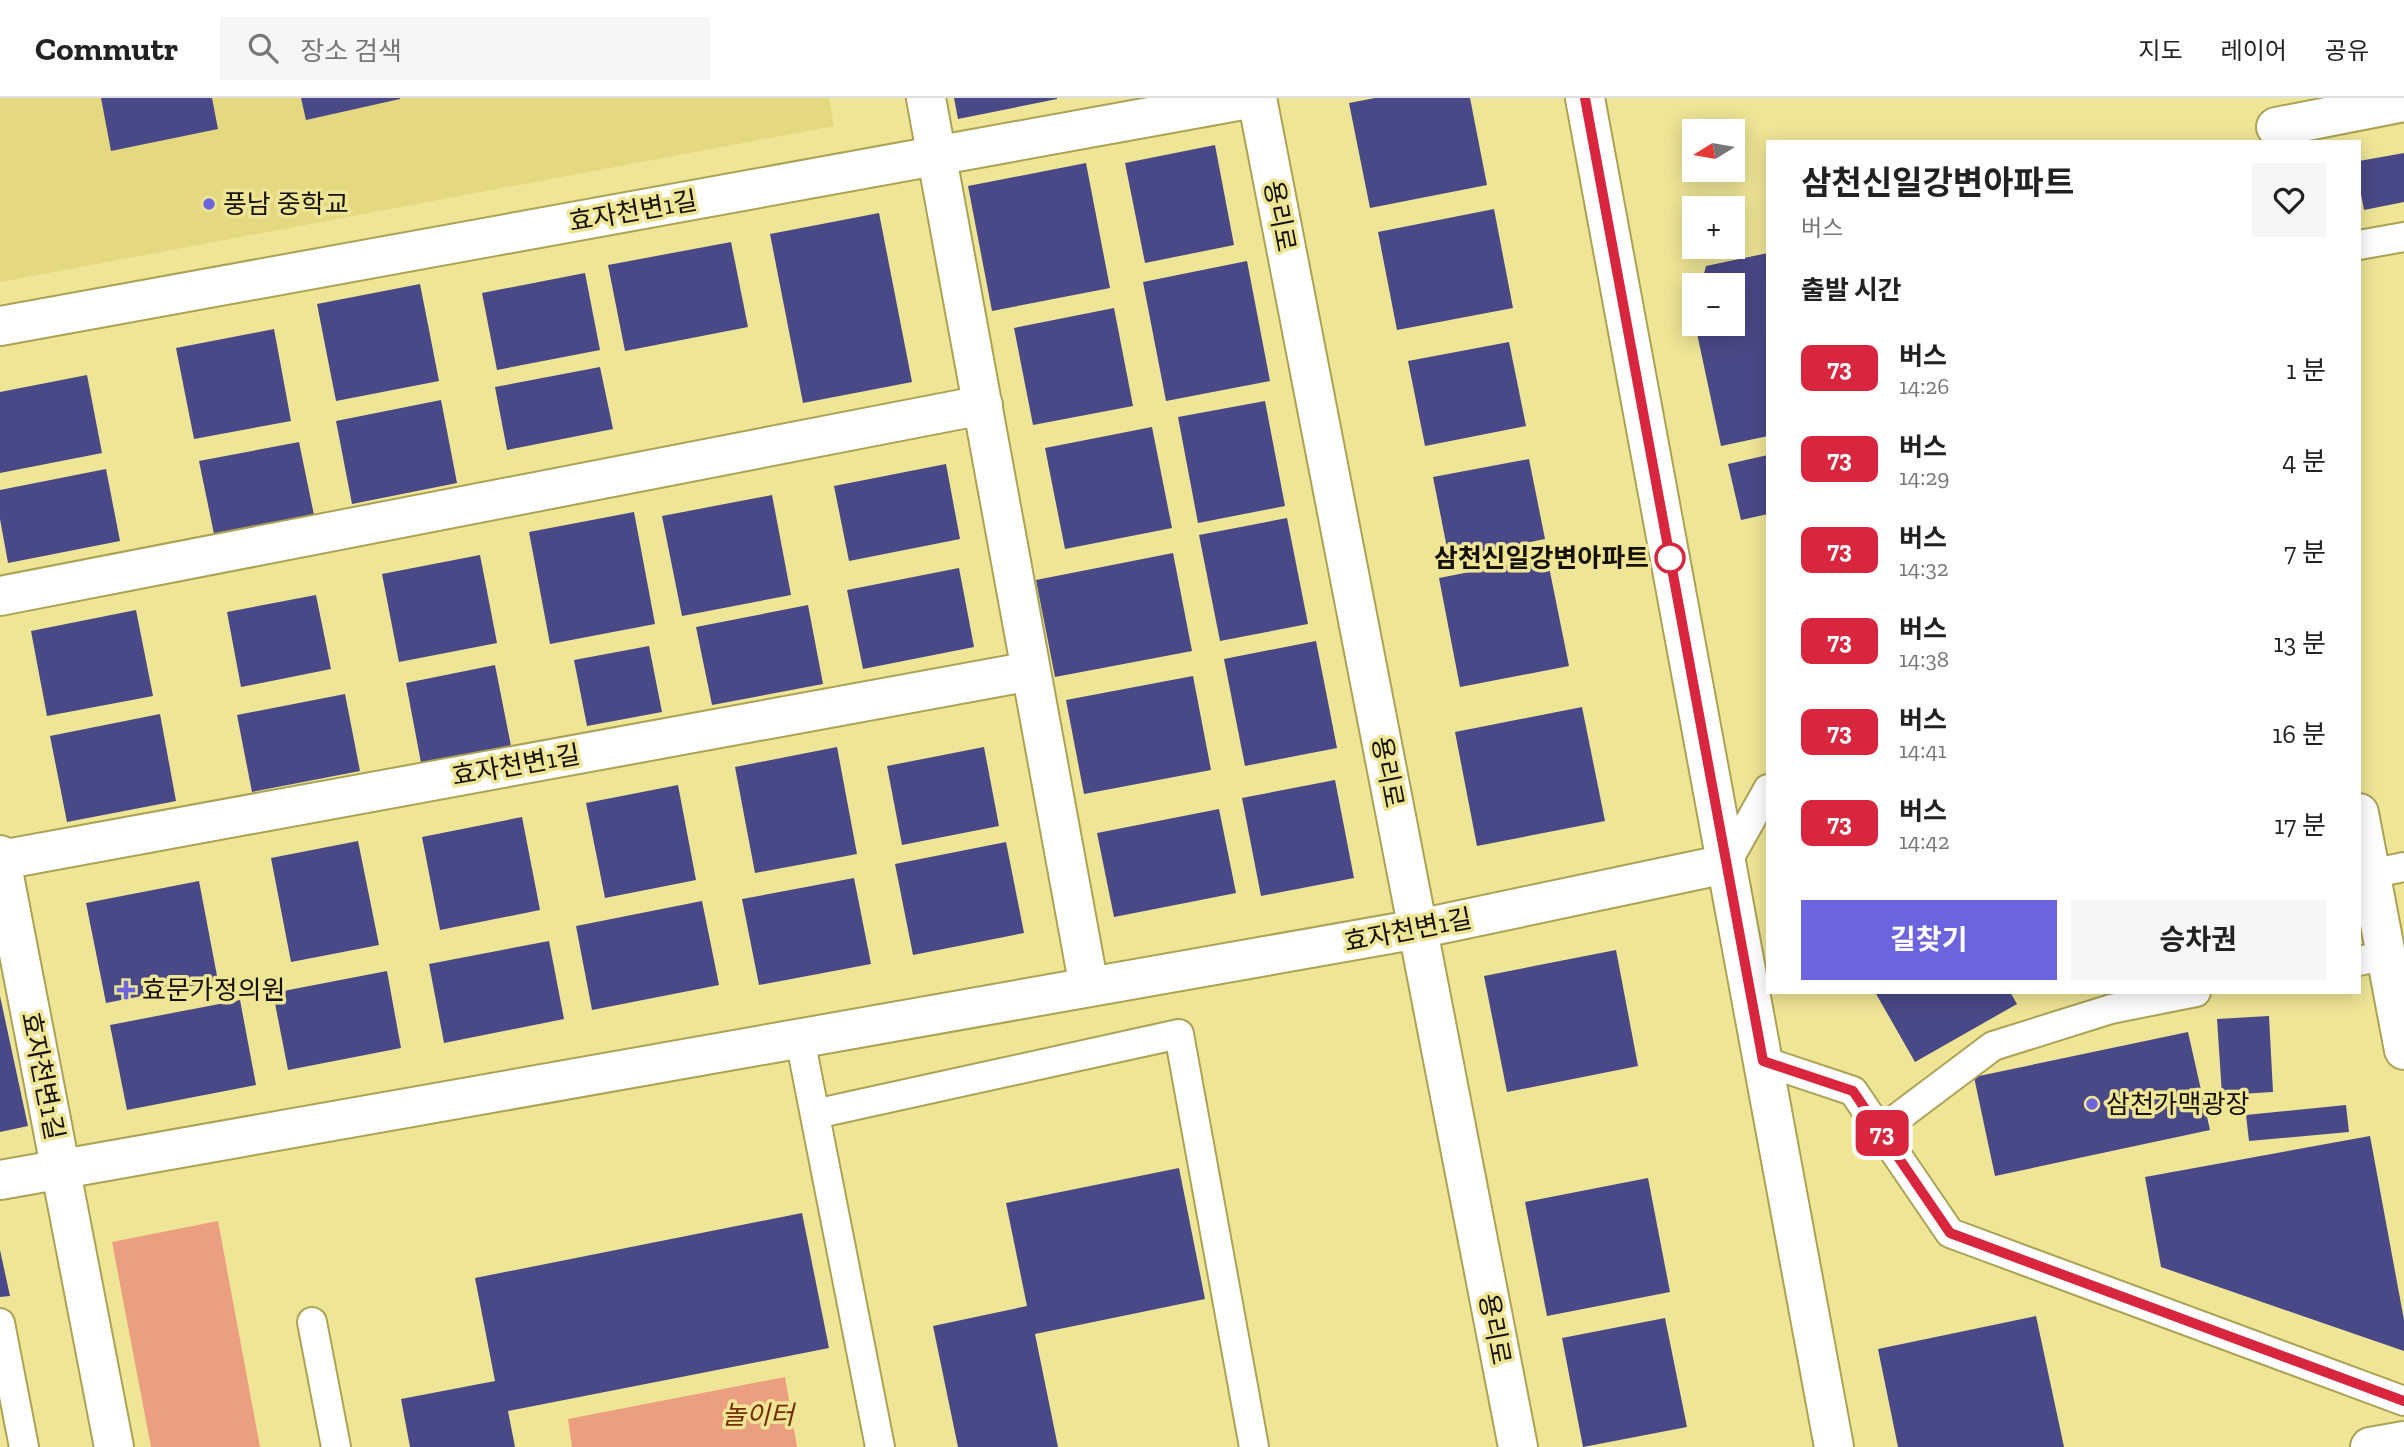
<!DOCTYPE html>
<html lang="ko">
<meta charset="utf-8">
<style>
body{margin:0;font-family:"Zilla Slab","Noto Sans KR",serif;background:#f6f6f6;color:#222;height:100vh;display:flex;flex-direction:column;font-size:26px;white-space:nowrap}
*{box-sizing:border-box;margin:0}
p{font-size:23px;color:#767676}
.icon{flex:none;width:38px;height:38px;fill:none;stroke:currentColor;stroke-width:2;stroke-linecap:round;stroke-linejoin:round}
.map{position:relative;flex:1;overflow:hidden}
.side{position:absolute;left:1766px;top:42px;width:595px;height:854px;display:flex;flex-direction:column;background:#fff;border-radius:0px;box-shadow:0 4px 18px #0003}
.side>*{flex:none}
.badge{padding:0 14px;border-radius:10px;font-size:24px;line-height:46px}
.needle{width:46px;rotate:259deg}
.controls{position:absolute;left:1682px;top:21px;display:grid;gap:14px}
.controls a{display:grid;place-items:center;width:63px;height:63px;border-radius:0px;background:#fff;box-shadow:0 4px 18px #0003;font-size:35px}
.map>.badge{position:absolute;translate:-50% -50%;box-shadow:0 0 0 4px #fff}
h2{padding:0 35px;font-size:26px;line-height:63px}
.round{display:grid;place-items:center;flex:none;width:74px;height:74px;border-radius:0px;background:#f6f6f6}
.summary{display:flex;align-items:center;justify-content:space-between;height:119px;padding:0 35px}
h1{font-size:33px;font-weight:700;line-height:52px}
.button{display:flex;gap:14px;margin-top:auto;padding:14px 35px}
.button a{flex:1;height:80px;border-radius:0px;background:#6c64de;color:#fff;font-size:28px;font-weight:700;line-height:80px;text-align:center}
.button a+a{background:#f6f6f6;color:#222}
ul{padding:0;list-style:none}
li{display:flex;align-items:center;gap:21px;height:91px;padding:0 35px}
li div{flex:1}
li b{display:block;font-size:26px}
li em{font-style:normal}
li .badge{min-width:77px;font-weight:700;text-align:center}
header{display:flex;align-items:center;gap:42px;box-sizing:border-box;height:98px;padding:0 35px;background:#fff;border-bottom:2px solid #e0e0e0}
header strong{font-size:33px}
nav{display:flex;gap:38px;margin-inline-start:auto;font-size:24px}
.search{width:490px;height:63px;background:#f6f6f6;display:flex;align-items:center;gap:18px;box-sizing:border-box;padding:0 24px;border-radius:0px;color:#767676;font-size:26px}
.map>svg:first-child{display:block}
.built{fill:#e4d981}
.green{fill:#eb9f81}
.building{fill:#4a4987}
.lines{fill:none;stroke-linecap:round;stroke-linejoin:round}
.service-casing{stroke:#aca255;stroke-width:32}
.minor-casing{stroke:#aca255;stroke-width:42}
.tertiary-casing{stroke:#aca255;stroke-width:42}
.service{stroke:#fff;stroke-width:28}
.minor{stroke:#fff;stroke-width:38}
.tertiary{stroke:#fff;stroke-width:38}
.line-casing{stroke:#fff;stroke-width:16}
.line{stroke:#d7263d;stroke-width:10}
.poi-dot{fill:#6c64de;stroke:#eee596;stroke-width:2.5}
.stop-dot{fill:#fff;stroke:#d7263d;stroke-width:3.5}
.labels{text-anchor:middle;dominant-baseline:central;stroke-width:7;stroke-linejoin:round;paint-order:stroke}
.poi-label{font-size:26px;fill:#141100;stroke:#eee596;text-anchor:start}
.street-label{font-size:26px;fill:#141100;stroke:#eee596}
.stop-label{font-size:26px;font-weight:bold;fill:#141100;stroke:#eee596;text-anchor:end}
.park-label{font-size:26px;font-style:italic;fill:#782a01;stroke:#eee596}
</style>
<header>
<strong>Commutr</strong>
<div class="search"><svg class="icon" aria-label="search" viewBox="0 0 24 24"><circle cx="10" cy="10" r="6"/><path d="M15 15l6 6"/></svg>장소 검색</div>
<nav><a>지도</a><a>레이어</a><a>공유</a></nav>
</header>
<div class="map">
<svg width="2404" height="1349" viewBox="0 0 2404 1349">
<rect width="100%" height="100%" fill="#eee596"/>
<path class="built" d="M0,0H829L834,28L0,184Z"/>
<path class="green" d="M218,1123L260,1349H151L112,1144Z
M785,1279L797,1349H572L568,1321Z"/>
<path class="building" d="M101,0H212L218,31L111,53Z
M301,0H400V1L306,22Z
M954,0H1057V1L958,21Z
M1375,0H1470L1487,87L1370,110L1349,5Z
M1215,47L1234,147L1145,165L1125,65Z
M2404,55V104L2364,112L2359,86V63Z
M1086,65L1110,190L992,213L968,88Z
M1494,111L1513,210L1397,232L1378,134Z
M879,115L912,284L803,305L770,136Z
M731,144L748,229L625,253L608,167Z
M1768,155V338L1721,348L1695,226H1732V187H1701L1706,168Z
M1247,163L1270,283L1166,303L1143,184Z
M585,175L600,252L497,272L482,195Z
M420,186L439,283L336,303L317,206Z
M1114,210L1133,308L1033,327L1014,230Z
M274,231L291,323L194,341L176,250Z
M1509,244L1526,328L1425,348L1408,263Z
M600,269L613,331L507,352L495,289Z
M87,277L102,355L0,375V294Z
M441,302L457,385L352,406L336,323Z
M1265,303L1285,408L1198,425L1178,319Z
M1152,329L1172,430L1065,451L1045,350Z
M299,344L315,422L215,441L199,363Z
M1768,357V416L1741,422L1728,366Z
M1529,361L1545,441L1449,460L1433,379Z
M946,366L960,441L849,463L834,388Z
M106,371L120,443L8,465L0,421V392Z
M772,397L791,497L682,518L662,418Z
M634,414L655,526L550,546L529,434Z
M1287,420L1308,526L1220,543L1199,437Z
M1173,455L1192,553L1055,579L1036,482Z
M480,457L497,545L399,564L382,476Z
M1547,459L1569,568L1460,589L1439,480Z
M959,470L974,549L863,571L847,492Z
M316,497L331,571L241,589L227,514Z
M808,507L823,586L712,607L696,529Z
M136,512L153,598L47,618L31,533Z
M1316,543L1337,650L1245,668L1224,561Z
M649,548L662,614L587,628L574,562Z
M495,567L512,653L422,670L406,585Z
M1193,578L1211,672L1084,696L1066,602Z
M345,596L360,673L252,694L237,617Z
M1582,609L1605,723L1477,748L1455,634Z
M160,616L176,703L67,724L50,638Z
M837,649L857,756L755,775L735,669Z
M984,649L999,728L902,747L887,668Z
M1335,682L1354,780L1261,798L1242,700Z
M678,687L696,782L605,800L586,705Z
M1219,711L1236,795L1114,819L1097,735Z
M522,719L540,812L440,832L422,739Z
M358,743L379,847L291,864L271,760Z
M1006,744L1024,835L913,857L895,766Z
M854,780L871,866L759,887L742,801Z
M199,783L218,883L106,905L86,805Z
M702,803L719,887L592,912L576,828Z
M549,843L564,921L444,945L429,866Z
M1616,852L1638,968L1507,994L1484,878Z
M387,873L401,950L288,972L273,895Z
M1875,894H2010L2017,906L1915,964Z
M0,898L28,1028L0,1034Z
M240,902L256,987L127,1012L110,927Z
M2269,918L2273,994L2222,997L2217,921Z
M2188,934L2210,1032L1995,1078L1974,979Z
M2346,1007L2349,1034L2249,1043L2246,1017Z
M2370,1038L2404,1222V1253L2161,1169L2145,1079Z
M1179,1070L1205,1201L1035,1236L1058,1349H958L933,1228L1027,1208L1006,1105Z
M1648,1080L1670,1194L1547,1218L1525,1104Z
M802,1115L829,1250L508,1313L515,1349H410L401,1301L495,1283L475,1180Z
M0,1152L10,1198L0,1199Z
M2036,1218L2064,1349H1898L1878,1251Z
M1665,1220L1687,1329L1583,1349L1562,1240Z"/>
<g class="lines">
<g class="service-casing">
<path id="service" d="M2359,147L2404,139
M1726,766L1768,691
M2370,776L2404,769
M2359,863L2386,857
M800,941L880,1349
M1763,963L1853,993L1950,1135L2404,1303
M815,1016L1179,936L1254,1349
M1880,1033L1993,948L2111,911L2196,894
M312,1224L336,1349
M0,1225L24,1349"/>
</g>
<g class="minor-casing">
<path id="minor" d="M926,0L1089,889
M1257,0L1518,1349
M2276,29L2404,4
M0,228L1254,0
M0,498L983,307
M2359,715L2404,952
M0,757L114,1349
M1,762L1031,573
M0,1082L1418,831L1726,766
M2370,1349L2404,1343"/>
</g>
<g class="tertiary-casing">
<path id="tertiary" d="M1585,0L1834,1349"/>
</g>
<use href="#service" class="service"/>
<use href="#minor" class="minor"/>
<use href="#tertiary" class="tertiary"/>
</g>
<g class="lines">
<g class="line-casing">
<path id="line" d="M1585,0L1763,963L1853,993L1950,1135L2404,1303"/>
</g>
<use href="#line" class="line"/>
</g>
<g class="poi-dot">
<circle cx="209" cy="106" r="7"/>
<path d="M122.5 881.5h7v7h7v7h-7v7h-7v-7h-7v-7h7z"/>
<circle cx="2092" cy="1006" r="7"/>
</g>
<circle class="stop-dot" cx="1670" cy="460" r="14"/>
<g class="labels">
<g class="poi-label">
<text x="223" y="106">풍남 중학교</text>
<text x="142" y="892">효문가정의원</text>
<text x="2106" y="1006">삼천가맥광장</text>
</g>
<g class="street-label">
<text transform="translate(633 113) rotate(-10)">효자천변1길</text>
<text transform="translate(1280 118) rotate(79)">용리로</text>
<text transform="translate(516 667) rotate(-10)">효자천변1길</text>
<text transform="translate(1388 674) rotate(79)">용리로</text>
<text transform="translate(1408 832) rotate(-11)">효자천변1길</text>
<text transform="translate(43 978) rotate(79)">효자천변1길</text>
<text transform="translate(1495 1231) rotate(79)">용리로</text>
</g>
<g class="stop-label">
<text x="1649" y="460">삼천신일강변아파트</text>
</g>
<g class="park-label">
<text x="758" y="1317">놀이터</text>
</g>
</g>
</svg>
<div class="controls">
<a><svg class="needle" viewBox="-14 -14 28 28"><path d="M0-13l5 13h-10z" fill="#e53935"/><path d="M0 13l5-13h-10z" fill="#767676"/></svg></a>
<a>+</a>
<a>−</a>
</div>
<b class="badge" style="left:1882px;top:1035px;background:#d7263d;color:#fff">73</b>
<section class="side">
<div class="summary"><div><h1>삼천신일강변아파트</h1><p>버스</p></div><a class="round"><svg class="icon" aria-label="heart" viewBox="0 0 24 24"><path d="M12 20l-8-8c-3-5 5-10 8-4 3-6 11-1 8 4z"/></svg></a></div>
<h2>출발 시간</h2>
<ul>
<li><span class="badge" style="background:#d7263d;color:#fff">73</span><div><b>버스</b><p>14:26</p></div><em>1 분</em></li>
<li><span class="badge" style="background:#d7263d;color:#fff">73</span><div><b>버스</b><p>14:29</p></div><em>4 분</em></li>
<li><span class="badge" style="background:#d7263d;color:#fff">73</span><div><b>버스</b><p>14:32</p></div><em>7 분</em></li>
<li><span class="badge" style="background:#d7263d;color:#fff">73</span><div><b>버스</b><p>14:38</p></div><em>13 분</em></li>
<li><span class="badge" style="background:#d7263d;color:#fff">73</span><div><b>버스</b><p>14:41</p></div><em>16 분</em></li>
<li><span class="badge" style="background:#d7263d;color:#fff">73</span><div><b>버스</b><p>14:42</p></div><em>17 분</em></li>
</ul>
<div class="button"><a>길찾기</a><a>승차권</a></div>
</section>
</div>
